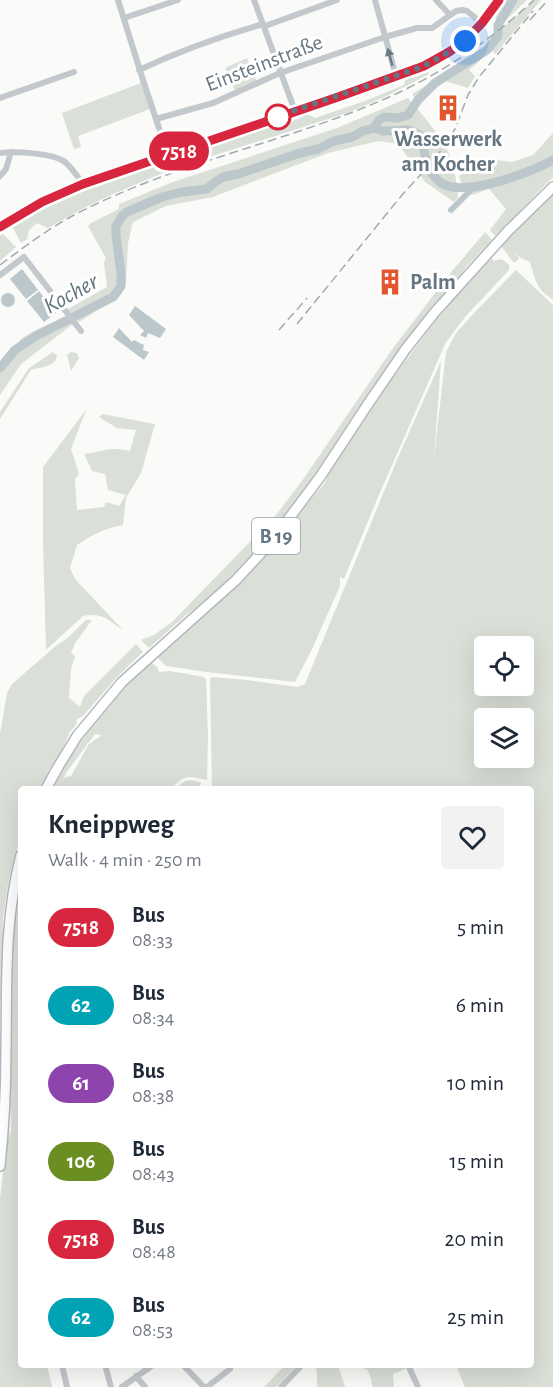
<!DOCTYPE html>
<meta charset="utf-8">
<style>
body{margin:0;font-family:"Alegreya Sans",sans-serif;background:#f2f2f3;color:#1f2937;height:100vh;display:flex;flex-direction:column;font-size:22px;white-space:nowrap}
*{box-sizing:border-box;margin:0}
p{font-size:20px;color:#747a83}
.icon{flex:none;width:33px;height:33px;fill:none;stroke:currentColor;stroke-width:2;stroke-linecap:round;stroke-linejoin:round}
.map{position:relative;flex:1;overflow:hidden}
.panel{position:absolute;left:18px;top:786px;width:516px;height:582px;display:flex;flex-direction:column;background:#fff;border-radius:6px;box-shadow:0 6px 24px #0002}
.panel>*{flex:none}
.badge{padding:0 12px;border-radius:20px;font-size:21px;line-height:39px}
.buttons{position:absolute;left:474px;top:636px;display:grid;gap:12px}
.buttons a{display:grid;place-items:center;width:60px;height:60px;border-radius:6px;background:#fff;box-shadow:0 6px 24px #0002;font-size:30px}
.you{position:absolute;width:30px;height:30px;margin:-15px;border:4px solid #fff;border-radius:50%;background:#1a73e8;box-shadow:0 0 0 9px #1a73e833}
.map>.badge{position:absolute;translate:-50% -50%;box-shadow:0 0 0 3px #fff}
.round{display:grid;place-items:center;flex:none;width:63px;height:63px;border-radius:6px;background:#f2f2f3}
.head{display:flex;align-items:center;justify-content:space-between;height:102px;padding:0 30px}
h1{font-size:28px;font-weight:700;line-height:45px}
ul{padding:0;list-style:none}
li{display:flex;align-items:center;gap:18px;height:78px;padding:0 30px}
li div{flex:1}
li b{display:block;font-size:22px}
li em{font-style:normal}
li .badge{min-width:66px;font-weight:700;text-align:center}
.map>svg:first-child{display:block}
.green{fill:#dadfd7;fill-rule:evenodd}
.water{fill:#bbc7cb}
.lines{fill:none;stroke-linecap:round;stroke-linejoin:round}
.stream{stroke:#bbc7cb;stroke-width:1.5}
.canal{stroke:#bbc7cb;stroke-width:6}
.river{stroke:#bbc7cb;stroke-width:9}
.highway-casing{stroke:#b4b9bd;stroke-width:12}
.minor{stroke:#c3c8cc;stroke-width:6}
.highway{stroke:#fff;stroke-width:9}
.rail{stroke:#a2aab0;stroke-width:1.5;stroke-dasharray:9 4.5;stroke-linecap:butt}
.oneway{fill:#6a7a87}
.line-casing{stroke:#fff;stroke-width:14}
.line{stroke:#d7263d;stroke-width:9}
.walk{stroke:#657683;stroke-width:6;stroke-dasharray:0 10.8}
.stop-dot{fill:#fff;stroke:#d7263d;stroke-width:3}
.labels{text-anchor:middle;dominant-baseline:central;stroke-width:6;stroke-linejoin:round;paint-order:stroke}
.shield{fill:#fff;stroke:#939fa8;stroke-width:1.5}
.shield-label{font-size:21px;font-weight:bold;fill:#657683}
.street-label{font-size:22px;fill:#657683;stroke:#fff}
.poi-label{font-size:22px;font-weight:bold;fill:#657683;stroke:#fff}
.water-label{font-size:24px;font-style:italic;fill:#60757c;stroke:#fff}
</style>
<div class="map">
<svg width="553" height="1387" viewBox="0 0 553 1387">
<rect width="100%" height="100%" fill="#fafaf8"/>
<path class="green" d="M505,0H527L502,24L495,18Z
M535,0H541L495,54L492,50L469,70L475,76L468,88L442,80L416,99L412,94L451,70H453L470,60L486,47L491,38Z
M247,58L257,82L235,91L225,68Z
M428,72L429,74L385,97L347,113L175,168L113,194L86,207L48,228L37,223L29,230L27,239L21,243L13,228L12,223L43,204L65,195L263,126L287,124L307,114L315,118L365,101L404,85L406,77L413,78Z
M141,83L150,109L78,136L81,147L74,149L62,113Z
M408,98C421,113 443,138 450,156C455,170 457,184 458,198L454,202L425,182L402,149L393,143L378,141L328,153L213,197L166,206L133,222L128,243L126,281L121,295L79,322L68,309L107,287L104,263L106,258L88,226L91,223L119,209V204L173,182L337,128Z
M553,133V177L495,236L490,230L506,209L489,189L472,195L462,185L459,176L487,159L512,162L533,155Z
M553,192V300C550,297 544,294 541,290C536,283 532,270 530,262L519,257L513,250L519,259L514,263L501,246Z
M485,232L492,240L469,264L398,351L351,419L308,485L269,536L237,571L204,602L186,615L149,648L141,640L154,635L172,622L276,515L304,478L393,348L453,270Z
M3,234L16,247L0,261V235Z
M491,257L494,261C501,258 504,260 509,265V270L465,317L446,342L378,497L344,579L340,577V586L312,649L295,682L207,672L166,666L156,656L200,619L276,544L314,495L325,483L331,467L368,411L431,327L485,261Z
M516,270L553,305V1387H465L456,1365H531V789H212L210,679L212,677L247,680L298,687L305,684L399,455L441,361L434,458L446,352L456,333L475,312ZM524,646V686H484V646ZM524,718V758H484V718Z
M64,317L73,324L21,364L0,395V362L22,338L36,330Z
M53,352L57,356C55,367 41,367 31,370L0,419V412L29,368Z
M71,352L77,353L79,358L71,371L67,355Z
M86,410L71,449L79,474L75,479L77,510L104,507L106,502L119,506L126,495L108,490L105,474L92,471L84,454C104,452 109,446 130,451L136,430L117,428L99,417L102,414L155,424L141,473L126,498L123,525C105,528 92,535 77,545L70,568L75,579L123,630C108,620 102,612 83,616L46,650L43,542V467Z
M86,620H92L75,643L71,653L75,656L71,669L69,698L80,707L84,696L136,644L143,652L118,676L83,716L77,719L76,725L70,732L64,745L49,771L41,789H21V838L15,854L8,884L3,917L2,1000H0V734L7,693L12,684L58,644C68,640 78,627 86,620Z
M150,661L157,667L159,672L170,671L204,677L206,680L208,736L207,780C191,777 186,773 174,786L176,788C185,780 190,778 201,783L199,789H52L63,767L107,705ZM95,734L102,735L89,744L71,776L64,778L66,773Z
M21,875V1365H47L52,1387H0V1199L6,1145L11,1131L10,949L17,892Z
M285,1365H297L276,1387H264Z
M315,1365H338L345,1387H317V1374Z
M363,1365H404L405,1369L393,1374L394,1387H373L371,1382L372,1381L367,1369L365,1370Z"/>
<path class="water" d="M22,269L38,290L26,299L10,279Z
M39,291L56,313L44,322L27,301Z
M1 300a7 7 0 1 1 14 0a7 7 0 1 1-14 0Z
M135,306L166,329L160,338L148,333L146,338L140,335L144,331L129,315Z
M119,328L132,342L134,340L144,345L143,350L149,352L144,360L113,337Z"/>
<g class="lines">
<path class="stream" d="M78,316L80,317"/>
<path class="canal" d="M451,210L473,188"/>
<path class="river" d="M374,128L379,120L384,117L398,118L408,115L418,100L435,83L487,50L498,36V25L513,0
M0,368L15,350L36,336L113,297L121,286V273L116,235V226L122,216L127,212L162,197L182,192L207,189L214,183L223,177L238,174L300,153L318,149L334,141L352,137L363,131L374,128L383,131L408,130L420,135C425,147 424,160 430,171C433,175 438,182 443,184C467,197 531,172 553,160"/>
<g class="highway-casing">
<path id="highway" d="M46,789L58,767L77,736L122,682L236,580L272,541L320,477L368,404L405,350L435,312L508,231L553,187
M0,1166C4,1128 6,1090 6,1051C7,985 4,920 21,855"/>
</g>
<path class="minor" d="M118,0L143,80L168,155
M254,0L295,111
M375,0L396,76
M436,0L450,15
M124,18L178,0
M139,70C179,51 221,36 263,24L265,26L337,0
M0,98L74,72
M156,119L213,103L280,73L385,37L417,28H432L456,11L462,10L467,11L482,23
M0,153C15,151 53,153 65,162C72,168 78,177 83,184
M0,176L6,169L11,152
M0,227L42,202L83,184L338,97L424,66L449,52L465,41L482,23L499,0
M0,275L24,257L81,331
M62,1365L67,1387
M105,1365L111,1387
M183,1365L204,1387
M408,1365L418,1387
M136,1376L145,1387
M122,1387L153,1365
M207,1387L230,1369
M281,1387L302,1365"/>
<use href="#highway" class="highway"/>
<path class="rail" d="M530,20L548,0
M0,265C28,244 56,223 88,208C183,161 289,141 387,98C441,74 491,40 534,0
M297,324L402,195L435,159L455,129L468,95L479,77L533,11
M279,330L307,298"/>
</g>
<defs><path id="oneway-solid" d="M-6-.8H1V-3.2L6.5 0L1 3.2V.8H-6Z" transform="scale(1.5)"/></defs>
<use class="oneway" href="#oneway-solid" transform="translate(390 57) rotate(-105)"/>
<g class="lines">
<g class="line-casing">
<path id="line" d="M0,227L42,202L83,184L338,97L424,66L449,52L465,41L482,23L499,0"/>
</g>
<use href="#line" class="line"/>
<path class="walk" d="M278,117H276L424,66L449,52L465,41"/>
</g>
<defs>
<g id="building-bare" transform="scale(2.07)"><path d="M-4-6H4V6H1V3H-1V6H-4ZM-2.5-4.3h1.7v1.8h-1.7ZM.8-4.3h1.7v1.8H.8ZM-2.5-1h1.7V.8h-1.7ZM.8-1h1.7V.8H.8Z" fill="#e4572e" stroke="#fff" stroke-width="2.5" paint-order="stroke"/></g>
</defs>
<g fill-rule="evenodd">
<use href="#building-bare" x="448" y="108"/>
<use href="#building-bare" x="390" y="282"/>
</g>
<circle class="stop-dot" cx="278" cy="117" r="12"/>
<g class="labels">
<rect class="shield" x="252" y="518" width="48" height="36" rx="4.5"/>
<g class="shield-label">
<text x="276" y="536">B 19</text>
</g>
<g class="street-label">
<text transform="translate(264 63) rotate(-21)">Einsteinstraße</text>
</g>
<g class="poi-label">
<text x="448" y="139">Wasserwerk<tspan x="448" dy="25">am Kocher</tspan></text>
<text x="410" y="282" text-anchor="start">Palm</text>
</g>
<g class="water-label">
<text transform="translate(71 294) rotate(-29)">Kocher</text>
</g>
</g>
</svg>
<div class="buttons">
<a><svg class="icon" aria-label="locate" viewBox="0 0 24 24"><circle cx="12" cy="12" r="6"/><path d="M12 2v4M12 18v4M2 12h4M18 12h4"/></svg></a>
<a><svg class="icon" aria-label="layers" viewBox="0 0 24 24"><path d="M12 4l9 5-9 5-9-5zM3 14l9 5 9-5"/></svg></a>
</div>
<div class="you" style="left:465px;top:41px"></div>
<b class="badge" style="left:179px;top:151px;background:#d7263d;color:#fff">7518</b>
<section class="panel">
<div class="head"><div><h1>Kneippweg</h1><p>Walk · 4 min · 250 m</p></div><a class="round"><svg class="icon" aria-label="heart" viewBox="0 0 24 24"><path d="M12 20l-8-8c-3-5 5-10 8-4 3-6 11-1 8 4z"/></svg></a></div>
<ul>
<li><span class="badge" style="background:#d7263d;color:#fff">7518</span><div><b>Bus</b><p>08:33</p></div><em>5 min</em></li>
<li><span class="badge" style="background:#00a3b4;color:#fff">62</span><div><b>Bus</b><p>08:34</p></div><em>6 min</em></li>
<li><span class="badge" style="background:#8e44ad;color:#fff">61</span><div><b>Bus</b><p>08:38</p></div><em>10 min</em></li>
<li><span class="badge" style="background:#6b8e23;color:#fff">106</span><div><b>Bus</b><p>08:43</p></div><em>15 min</em></li>
<li><span class="badge" style="background:#d7263d;color:#fff">7518</span><div><b>Bus</b><p>08:48</p></div><em>20 min</em></li>
<li><span class="badge" style="background:#00a3b4;color:#fff">62</span><div><b>Bus</b><p>08:53</p></div><em>25 min</em></li>
</ul>
</section>
</div>
